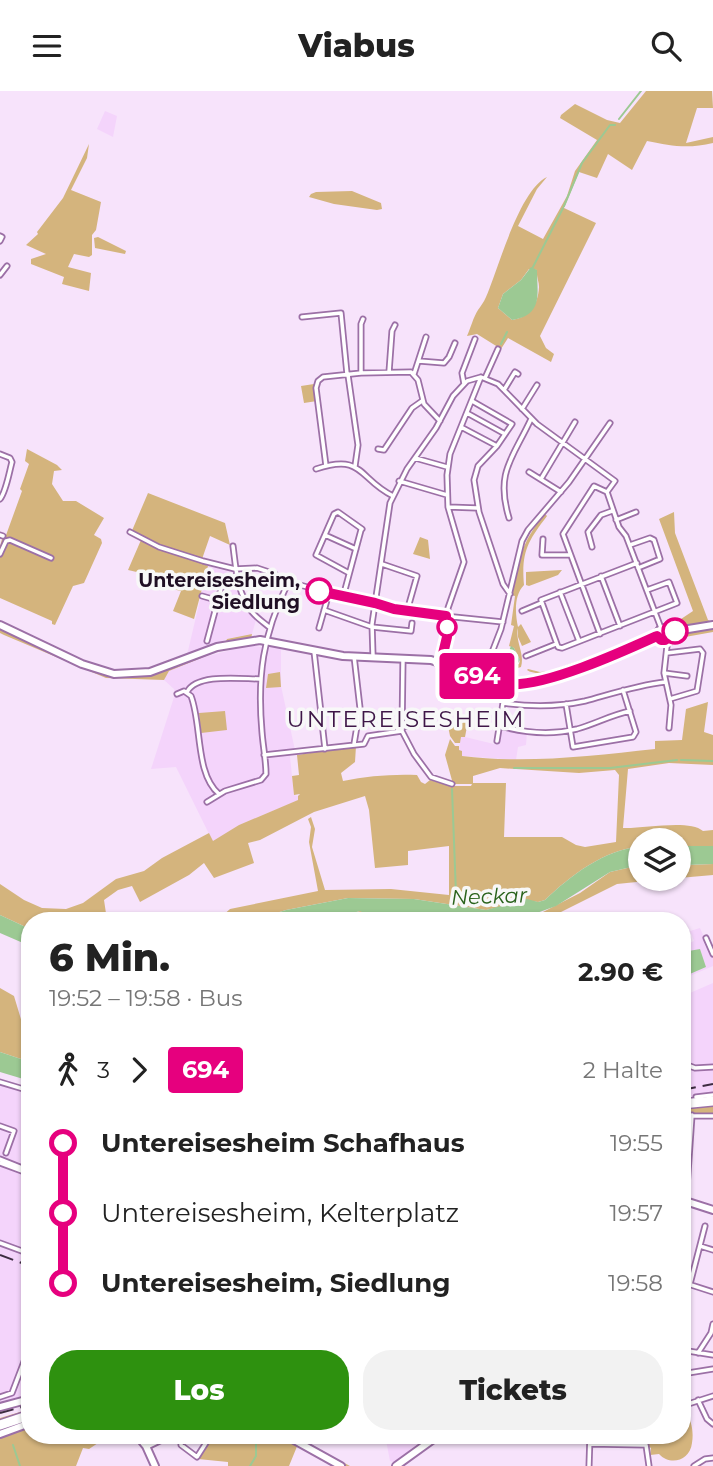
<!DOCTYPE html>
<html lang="de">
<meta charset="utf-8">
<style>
body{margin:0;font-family:Montserrat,sans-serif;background:#f2f2f2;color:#222;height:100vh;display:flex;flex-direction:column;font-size:26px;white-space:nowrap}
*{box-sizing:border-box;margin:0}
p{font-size:23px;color:#767676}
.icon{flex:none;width:38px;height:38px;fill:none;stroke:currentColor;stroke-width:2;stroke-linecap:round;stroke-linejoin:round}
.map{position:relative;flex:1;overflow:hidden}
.panel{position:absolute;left:21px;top:821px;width:670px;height:532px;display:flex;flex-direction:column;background:#fff;border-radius:28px;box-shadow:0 2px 5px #0004}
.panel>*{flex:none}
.badge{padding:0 14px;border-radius:5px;font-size:24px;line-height:46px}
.buttons{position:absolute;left:628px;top:737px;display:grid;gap:14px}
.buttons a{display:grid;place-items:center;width:63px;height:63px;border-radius:50%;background:#fff;box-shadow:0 2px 5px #0004;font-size:35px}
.map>.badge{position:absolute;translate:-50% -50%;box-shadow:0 0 0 4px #fff}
.legs{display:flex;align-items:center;gap:10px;height:77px;padding:0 28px;font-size:23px}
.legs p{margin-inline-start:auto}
.headline{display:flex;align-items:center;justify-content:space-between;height:119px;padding:0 28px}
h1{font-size:38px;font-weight:800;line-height:52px}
.primary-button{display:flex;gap:14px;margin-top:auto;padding:14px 28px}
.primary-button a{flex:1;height:80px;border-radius:28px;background:#2e910f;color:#fff;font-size:28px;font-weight:800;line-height:80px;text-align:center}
.primary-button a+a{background:#f2f2f2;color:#222}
ul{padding:0 28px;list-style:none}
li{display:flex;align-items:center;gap:24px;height:70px;font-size:26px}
li i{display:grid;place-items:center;width:10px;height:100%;margin:0 9px;background:currentColor}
li i::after{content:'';width:18px;height:18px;margin:-9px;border:5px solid;border-radius:50%;background:#fff}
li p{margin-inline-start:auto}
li:first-child i{background:linear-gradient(#0000 50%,currentColor 0)}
li:last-child i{background:linear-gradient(currentColor 50%,#0000 0)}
header{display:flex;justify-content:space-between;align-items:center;height:91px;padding:0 28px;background:#fff;font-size:32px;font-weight:800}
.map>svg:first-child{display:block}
.built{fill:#f4d4fb}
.green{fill:#d4b47d;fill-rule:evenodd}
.water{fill:#9cc993}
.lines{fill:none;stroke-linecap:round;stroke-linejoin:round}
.stream{stroke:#9cc993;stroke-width:2}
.street-casing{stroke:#9c70a6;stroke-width:7}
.secondary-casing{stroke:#9c70a6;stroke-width:10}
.highway-casing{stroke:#9c70a6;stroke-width:12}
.street{stroke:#fff;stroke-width:3.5}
.secondary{stroke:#fff;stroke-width:6}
.highway{stroke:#fff;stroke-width:9}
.rail{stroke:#3d2c41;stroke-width:2;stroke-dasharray:14 7;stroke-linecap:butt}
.line-1-casing{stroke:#fff;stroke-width:16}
.line-1{stroke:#e6007e;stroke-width:10}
.stop-1-dot{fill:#fff;stroke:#e6007e;stroke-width:3.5}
.labels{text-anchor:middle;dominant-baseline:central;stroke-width:7;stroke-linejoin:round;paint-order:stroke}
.stop-label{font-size:19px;font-weight:bold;fill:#200f24;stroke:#f8f8f8;text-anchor:end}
.water-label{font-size:21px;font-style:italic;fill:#2a631c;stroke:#f8f8f8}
.quarter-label{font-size:23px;letter-spacing:2px;fill:#3e1647;stroke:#f8f8f8}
</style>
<header><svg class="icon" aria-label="menu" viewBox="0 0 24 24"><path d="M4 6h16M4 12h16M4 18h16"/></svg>Viabus<svg class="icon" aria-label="search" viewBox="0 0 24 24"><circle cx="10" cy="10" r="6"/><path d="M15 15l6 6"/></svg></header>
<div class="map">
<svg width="713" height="1375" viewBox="0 0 713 1375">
<rect width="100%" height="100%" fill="#f7e3fb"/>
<path class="built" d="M105,20L117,25L113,46L97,38Z
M208,475L230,481L240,505L256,529L252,543L227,548L187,564Z
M250,554L266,557L270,554L281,555V595L295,659L290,661V666L294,704L298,705L299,709L239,734L213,751L176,676L151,678L175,603L174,598L164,589L168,580L197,568Z
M501,637L527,641L526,654L518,656L516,669L461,665L459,659L461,645L498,654Z
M700,837L704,846L708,844L713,858V875L683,888V886L706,876L700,859L683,861V855L694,850L690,840Z
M713,892V1006L691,1008L690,1000L683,1001V905Z
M0,994L30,1003V1308L0,1318Z
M385,1344H432L397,1372L390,1370Z"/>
<path class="green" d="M646,0H712L713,17H697L686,52L713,46V52C688,58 671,55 647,50L632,79L608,63L597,87L579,81L564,117L596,132L540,245L546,257L554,263L551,271L508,247L501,258L477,243L467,245C471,236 473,227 478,219C480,216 484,211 486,206C498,179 519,99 547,86L537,98L518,135L543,148L567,105L575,80L597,49L560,27L561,24L575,13L607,29L620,32ZM529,178L537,179C536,185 539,190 539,196C538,214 530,226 512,229L498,217L503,203L521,189Z
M89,53L87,67L71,99L101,111L96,139L92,144V164L89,166L74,163L68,176L91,182L89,200L62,193L64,186L31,173V168L46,163L26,154L38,143L37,141L63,107Z
M352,100L381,112L382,118L377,119L334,113L309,106L311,103L316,101Z
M98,146L126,160L125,163L95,157L94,147Z
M314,293L317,310L304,312L301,295Z
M27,358L57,374L62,379L54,380L52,393L63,410H76L104,427L94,444L101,448L102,452L84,492L73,495L55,534L52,533V530L0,507V455L2,448L5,447L22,400L20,398L29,373L25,370Z
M148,402L225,432L230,454L210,445L201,471L208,475L194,528L173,520L181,500L138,490L141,482L128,479L141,449L131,442Z
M674,421L675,442L708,529L713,531V541L674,548L672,555V547L683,542L680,535L669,536L664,532L678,530L693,520L659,428Z
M545,423L547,425C528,450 521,461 524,494C514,504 515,522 518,536L521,533L531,551L522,555L518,546V537C515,551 525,562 521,576L515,578L501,577L503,571L510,576L519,573L520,569L514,557L509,555L514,535L511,534L515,505L511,504C521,467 519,454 545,423Z
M420,446L428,449L430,468L413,463Z
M562,479L558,484L529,495L526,494V481Z
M0,531L90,573L114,580L149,578L226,550L227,548L252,543L250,554L216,561L169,580L164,589L106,587L4,544L0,542Z
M654,539L651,545C629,555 546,593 527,579L528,578L540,581L550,580L617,556Z
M280,581L281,596L266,597L268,583Z
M708,611L704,641L713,644V674L669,672L628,678L623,737C642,738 689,728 703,740L713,739V755H679V749H640V756C605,758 570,785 545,809L538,811L523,809L518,812L486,819L414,808L348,807L286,819L253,829H211L220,827L230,818L318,800L309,751L311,736L308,728L311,726L315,738L312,756L325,799L391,798L449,804V755L408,760V774L375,777L369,719L365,705L314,721L260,749L248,752L254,772L214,787L204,772L189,784L140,811L132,795L118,799L104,809L107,829L30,830V838L0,824V793L24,809L42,817L66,818L83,812L116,788L144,780L162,767L209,742L213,750L239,734L298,709V705L300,703L294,704L292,685L299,684L297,664L356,655L355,671L341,682L343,690C367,685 392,683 417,684L421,691L425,693L430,689L450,695H471L472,693H453L445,664L450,648L455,655H459V659L462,660V665C525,673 591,665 655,658V650L682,649L686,618ZM500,677L579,682L615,679L619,684L616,751L585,756L576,754L562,746H504L506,692H473V685Z
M225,620L227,639L201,642L199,622Z
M465,629L468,630L465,646H461L460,652H455L450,645L447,630L460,634Z
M681,768L687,774L713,773V784L679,787Z
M640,774V788H666L617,793L545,829L506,830L541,822L580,802L610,781Z
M360,820L431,827L441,825L459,829L317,830L328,824L335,827Z
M0,897L14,905L29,955L27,958L30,959V971L0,961Z
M690,1000L691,1008L713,1006V1023H683V1001Z
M30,1318V1344H110L89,1358L83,1357L76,1375H0V1327Z
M686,1319C691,1330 694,1339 692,1352C690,1370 670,1375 659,1363L650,1364L651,1357L641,1351V1344H682L683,1320Z
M213,1344H299L302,1349L350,1375H336L298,1353L289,1375H228V1371L198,1368Z"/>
<path class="water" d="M531,176L537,179C537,202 544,224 512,229L498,217L503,203L521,189Z
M511,555L514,557L520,569L516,575H511L506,567Z
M679,755H713V773L687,774L680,772Z
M640,756V774L610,781L556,815L523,827L506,829L459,830L441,825L431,827L366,823L360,820L335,827L328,824L317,829H253L286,819L348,807L414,808L486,819L527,808L538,811L545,809C570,785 605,758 640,756Z
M0,824L30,838V855L0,842Z
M700,858L706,876L683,886V861Z
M0,961L30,971V990L0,981Z"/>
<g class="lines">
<path class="stream" d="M619,28L641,0
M564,115L582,72L610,34H615
M533,176L563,117
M501,253L507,241
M681,669L713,670
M514,677H610L677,669
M452,698L456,803
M13,1354L20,1375
M250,1375L256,1365V1344"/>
<g class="street-casing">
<path id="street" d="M0,145L2,146L0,150
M0,184L7,175
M302,226L341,222L347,283
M419,270L444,272L449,266L455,252
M389,281L392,240L395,234
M361,282V233L363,228
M414,283L426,246
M348,284L358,354L355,375
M485,287L498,258
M464,293L462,282L475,248
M504,299L515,281L518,283
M472,310L512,333L497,355L478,375L474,389L479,421L503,493L510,503
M522,318L537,294
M467,322L505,343
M461,336L497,355
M378,358L384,359L412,317L422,310
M0,363L10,367L12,371C9,382 6,401 0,408
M415,367L447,376
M326,375L316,297L318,290L323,286L361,282L411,281L418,289L424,313L440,330
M316,378C364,362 358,388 393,405
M529,381L561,401
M541,388L575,331
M399,390L447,404
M607,401L619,436L626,445L661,537
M448,416L477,417
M509,427C495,381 513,367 531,328
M616,429L636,421
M130,441L159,456L203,470L235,478L257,477L275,483
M0,444L3,445
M325,444L356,458
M543,448L542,464H570
M630,454L650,447L654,449L660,468L638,477
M233,455C236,478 237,502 252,521C257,527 263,531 269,536
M592,456L588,441L601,424L612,420
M0,463L6,450L10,449L51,467
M637,472L541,509L558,556L562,557L677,512L669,491L647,499
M382,473L417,485L407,520
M601,485L620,535
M560,501L579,550
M202,505L240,516L248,514
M343,506L361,439L362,438L338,421L334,423L316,464L349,482
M375,512L425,523L503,531
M324,519L372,536L411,540L412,532
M522,520L541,512
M319,537L329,502
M600,543L563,443L594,395L607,401
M665,549L667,555L664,582L671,614L669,637
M207,550L222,494
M314,560L325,658
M667,562L700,558L703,562L697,600L670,608
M373,565L372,533L390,412L407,378L436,337L453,305L467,290L481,286L498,293L537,333L615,390L607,401
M526,565L556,553
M403,568L402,640L414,663L431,686L452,693
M441,571L447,546L448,517L464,471L448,416L447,384L450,363L481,286
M664,582L687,585
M482,587L501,538L522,450L528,439L569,391L610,332
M187,601C197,582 241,588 260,588
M177,603L184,600L191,605C202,633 195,683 219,703
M503,612C531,616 558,616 585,610C611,603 638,594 665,591
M566,613L573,656L633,646L636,641L623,599
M500,635C525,642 552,644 577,638C595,633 611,624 630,620
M402,636L423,632L425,623
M497,650L506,593
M354,653L360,617L354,565
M264,664L364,653L368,645L402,640
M207,711L225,700L261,689L266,683C266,669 263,655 262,641C257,585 263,544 287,494L293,492L343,506L375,511
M706,847L713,863
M682,972L695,977L713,976
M0,991L30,1000
M696,1006L713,1004
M682,1025H713
M0,1035L14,1040L6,1062
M0,1068L30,1080
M0,1072L30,1083
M686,1111L692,1024
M0,1152L30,1163
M700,1155L713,1159
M682,1191L713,1201
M690,1193L705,1135
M682,1259L713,1264
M698,1262L711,1242L713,1233
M682,1283L713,1278
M0,1306L12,1302L30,1255
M698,1309L707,1328L713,1333
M682,1315L713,1305
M181,1351V1354L197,1366L211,1344
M590,1353L646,1354L649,1375
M589,1375L590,1344
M694,1375L705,1368L713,1367"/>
</g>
<g class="secondary-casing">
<path id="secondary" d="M0,534L82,573L114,583L150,581L217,556L260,549L343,565L431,569L496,591L516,594L539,590L601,570L657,545
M658 543a6 6 0 1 1 12 0a6 6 0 1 1-12 0Z
M670,541L713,534
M682,1109L713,1119
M0,1316L30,1308
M0,1343L30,1332
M137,1344L146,1355L155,1375
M285,1344L341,1375
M146,1355L169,1344
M396,1375L439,1344"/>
</g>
<g class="highway-casing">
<path id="highway" d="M682,1013L713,1010
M0,1334L30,1324"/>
</g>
<use href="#street" class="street"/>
<use href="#secondary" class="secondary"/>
<use href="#highway" class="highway"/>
<path class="rail" d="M682,999L713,993
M0,1164L30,1175
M0,1322L30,1314"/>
</g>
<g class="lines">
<g class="line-1-casing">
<path id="line-1" d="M319,500L375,512L394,518L446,525L447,546L441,571C462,579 485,591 508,593C543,597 624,560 657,545L661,549H665L669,546L670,541L675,540"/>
</g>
<use href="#line-1" class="line-1"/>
</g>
<g class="stop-1-dot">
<circle cx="319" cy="500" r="12"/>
<circle cx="447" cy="536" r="9"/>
<circle cx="675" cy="540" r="12"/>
</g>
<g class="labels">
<g class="stop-label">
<text x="300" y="489">Untereisesheim,<tspan x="300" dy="22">Siedlung</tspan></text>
</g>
<g class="water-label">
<text transform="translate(489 805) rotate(-2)">Neckar</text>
</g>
<g class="quarter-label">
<text x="406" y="628">UNTEREISESHEIM</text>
</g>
</g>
</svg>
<div class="buttons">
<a><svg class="icon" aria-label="layers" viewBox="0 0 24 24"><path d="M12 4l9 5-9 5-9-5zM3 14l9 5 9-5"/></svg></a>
</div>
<b class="badge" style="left:477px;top:585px;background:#e6007e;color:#fff">694</b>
<section class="panel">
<div class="headline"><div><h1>6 Min.</h1><p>19:52 – 19:58 · Bus</p></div><b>2.90 €</b></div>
<div class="legs"><svg class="icon" aria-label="walk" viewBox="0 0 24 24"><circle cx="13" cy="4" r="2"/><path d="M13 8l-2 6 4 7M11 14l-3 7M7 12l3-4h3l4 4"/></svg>3<svg class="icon" aria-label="forward" viewBox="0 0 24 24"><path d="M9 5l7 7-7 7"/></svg><b class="badge" style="background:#e6007e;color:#fff">694</b><p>2 Halte</p></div>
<ul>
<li><i style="color:#e6007e"></i><b>Untereisesheim Schafhaus</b><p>19:55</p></li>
<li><i style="color:#e6007e"></i><span>Untereisesheim, Kelterplatz</span><p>19:57</p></li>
<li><i style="color:#e6007e"></i><b>Untereisesheim, Siedlung</b><p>19:58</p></li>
</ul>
<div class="primary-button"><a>Los</a><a>Tickets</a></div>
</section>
</div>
